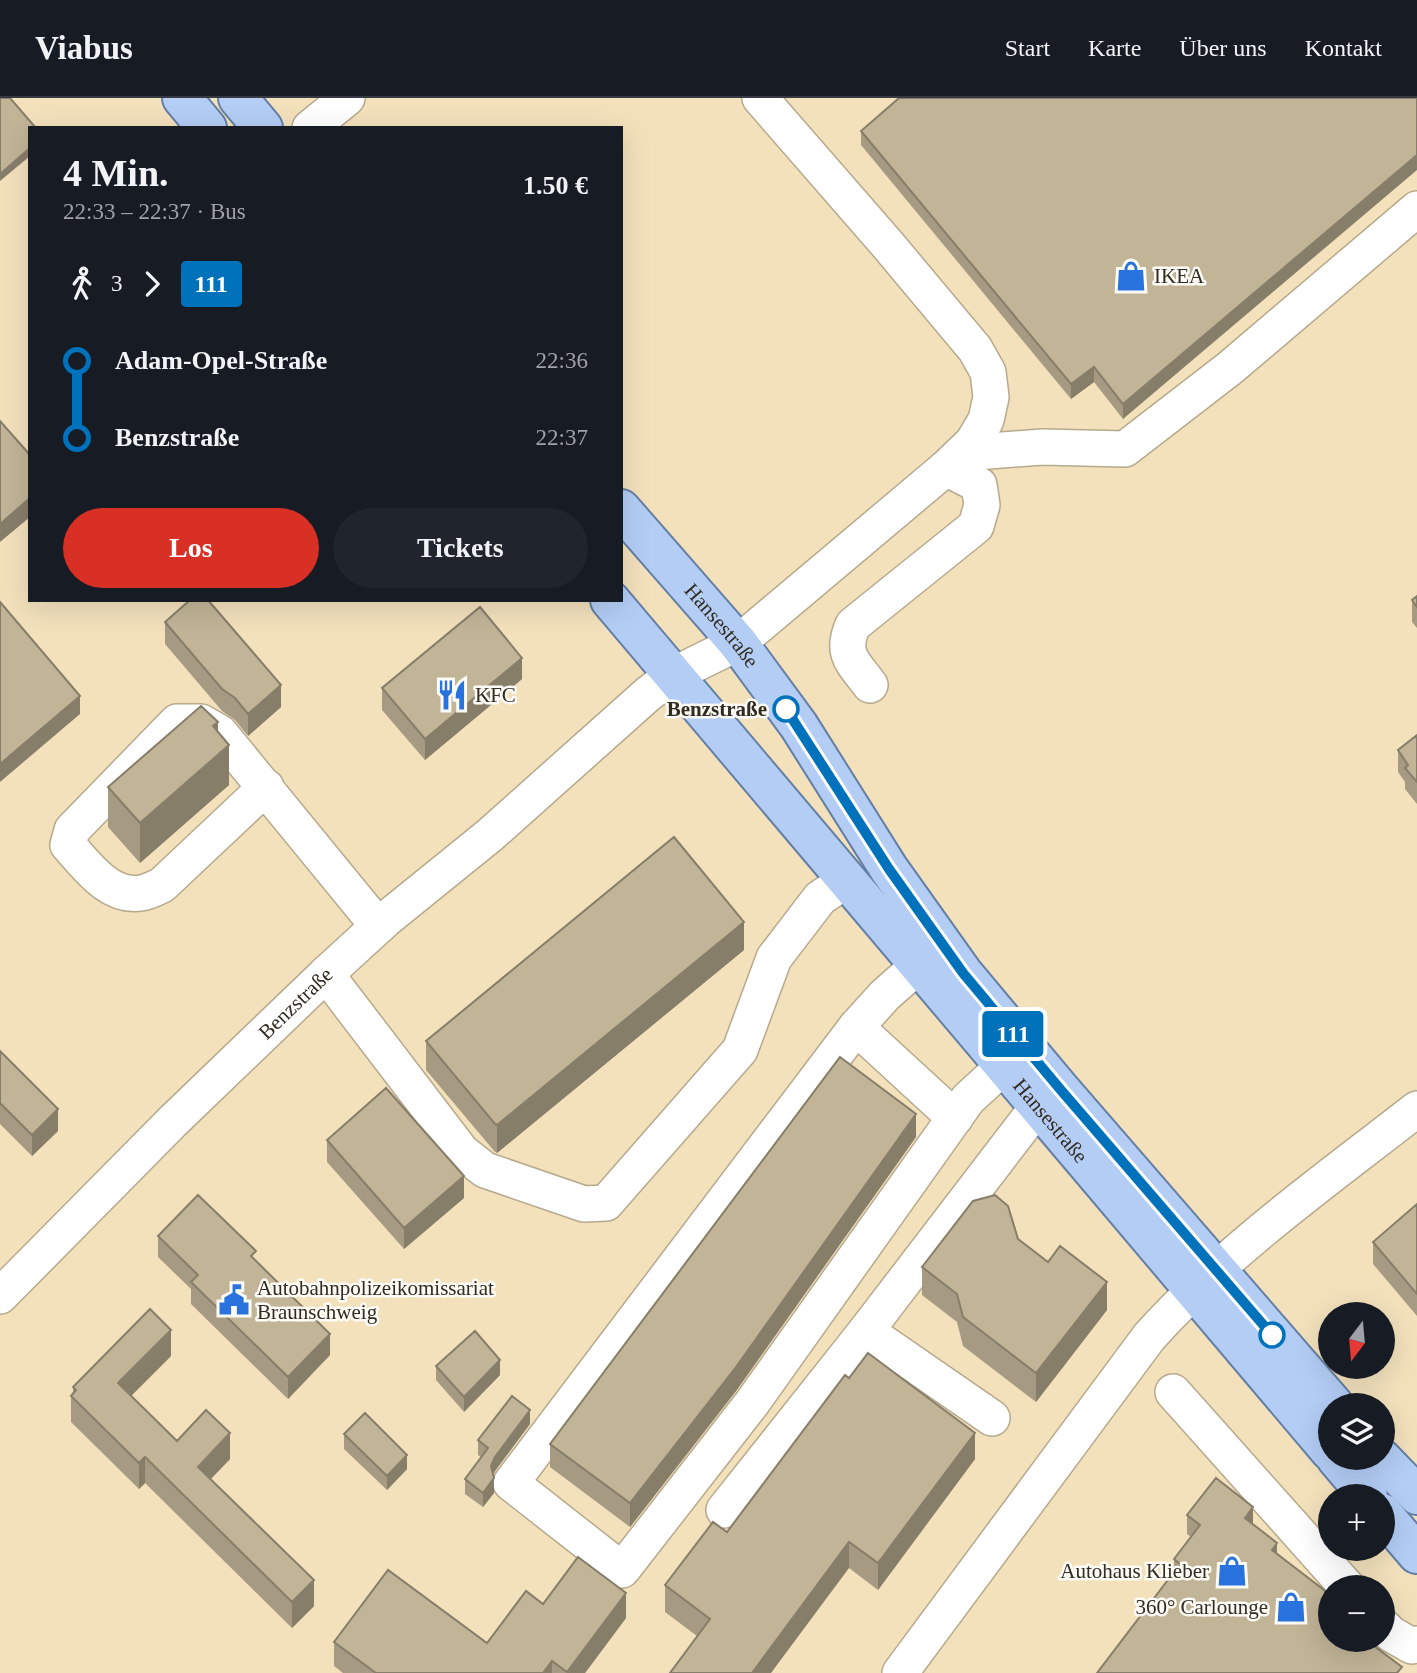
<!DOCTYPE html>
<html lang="de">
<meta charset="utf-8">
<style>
body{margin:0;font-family:"Times New Roman",serif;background:#20242c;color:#f1f3f6;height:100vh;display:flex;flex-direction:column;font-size:26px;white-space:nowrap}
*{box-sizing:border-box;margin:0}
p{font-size:23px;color:#9ea1a6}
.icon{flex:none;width:38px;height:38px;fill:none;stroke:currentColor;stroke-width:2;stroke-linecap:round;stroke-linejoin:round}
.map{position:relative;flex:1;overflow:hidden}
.side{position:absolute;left:28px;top:28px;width:595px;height:476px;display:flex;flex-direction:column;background:#171b24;border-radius:0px;box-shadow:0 7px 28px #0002}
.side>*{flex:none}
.badge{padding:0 14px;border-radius:5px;font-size:24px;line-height:46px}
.needle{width:46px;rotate:196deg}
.tools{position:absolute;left:1318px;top:1204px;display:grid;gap:14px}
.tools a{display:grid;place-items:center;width:77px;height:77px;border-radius:50%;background:#171b24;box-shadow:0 7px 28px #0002;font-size:35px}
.map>.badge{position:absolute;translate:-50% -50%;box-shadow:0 0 0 4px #fff}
.legs{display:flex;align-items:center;gap:10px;height:77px;padding:0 35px;font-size:23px}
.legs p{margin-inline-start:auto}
.head{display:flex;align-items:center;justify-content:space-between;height:119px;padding:0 35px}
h1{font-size:38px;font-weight:800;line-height:52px}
.action{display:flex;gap:14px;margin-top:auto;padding:14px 35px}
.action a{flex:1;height:80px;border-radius:42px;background:#d93025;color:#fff;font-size:28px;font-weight:800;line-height:80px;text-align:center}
.action a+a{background:#20242c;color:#f1f3f6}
ul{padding:0 35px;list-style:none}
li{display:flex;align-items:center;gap:24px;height:77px;font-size:26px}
li i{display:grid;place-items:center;width:10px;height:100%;margin:0 9px;background:currentColor}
li i::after{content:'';width:18px;height:18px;margin:-9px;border:5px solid;border-radius:50%;background:#171b24}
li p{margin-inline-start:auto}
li:first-child i{background:linear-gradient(#0000 50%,currentColor 0)}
li:last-child i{background:linear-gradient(currentColor 50%,#0000 0)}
header{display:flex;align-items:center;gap:42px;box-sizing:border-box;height:98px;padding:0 35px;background:#171b24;border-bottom:2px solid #363941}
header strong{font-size:33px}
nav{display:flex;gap:38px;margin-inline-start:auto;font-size:24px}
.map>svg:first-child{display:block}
.built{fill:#f3e1bc;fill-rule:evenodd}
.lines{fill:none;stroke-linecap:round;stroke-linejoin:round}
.minor-casing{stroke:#b6a98c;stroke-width:38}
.major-casing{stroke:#647fa6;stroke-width:42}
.minor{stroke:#fff;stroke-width:35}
.major{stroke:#b3cdf5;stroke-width:38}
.wall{fill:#a69b82}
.shaded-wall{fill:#877e6a}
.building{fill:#c1b497;stroke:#877e6a;stroke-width:2}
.line-1-casing{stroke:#fff;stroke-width:16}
.line-1{stroke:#0072bc;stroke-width:10}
.stop-1-dot{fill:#fff;stroke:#0072bc;stroke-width:3.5}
.labels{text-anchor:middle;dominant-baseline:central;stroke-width:5;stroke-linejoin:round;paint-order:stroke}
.poi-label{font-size:21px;fill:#312b20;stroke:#fdfbf5;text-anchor:start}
.street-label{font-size:21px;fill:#312b20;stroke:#fdfbf5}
.stop-label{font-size:21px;font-weight:bold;fill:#312b20;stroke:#fdfbf5;text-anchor:end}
</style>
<header>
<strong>Viabus</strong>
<nav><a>Start</a><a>Karte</a><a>Über uns</a><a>Kontakt</a></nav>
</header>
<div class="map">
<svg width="1417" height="1575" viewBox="0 0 1417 1575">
<rect width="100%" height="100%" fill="#faecce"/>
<path class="built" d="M0,0H1417V1575H0ZM30,30H621V502H30ZM1330,1216H1382V1269H1330ZM1330,1307H1382V1360H1330ZM1330,1398H1382V1451H1330ZM1330,1489H1382V1542H1330Z"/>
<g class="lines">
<g class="minor-casing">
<g id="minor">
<path d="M310,30L347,0"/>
<path d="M952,367L976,354L1042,349L1125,351L1230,270L1417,111"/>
<path d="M870,587C853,564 840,556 853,527L976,428L982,407L979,387L946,370"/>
<path d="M266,689L162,787C156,790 148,794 141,795C109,800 87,768 68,747L72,732L177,624H201L220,635L378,828"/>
<path d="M919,867L885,897L856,929L955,1020"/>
<path d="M326,876L462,1054L485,1072L584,1106L606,1105L740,952L774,860L820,800L847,782"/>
<path d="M856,929L511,1385L622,1472L752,1305L968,1001L1004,968"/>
<path id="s1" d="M0,1198L173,1023L326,876L385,822L490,737L648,596L673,577L738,545L946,370L973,344L986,322L991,299L988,274L975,251L888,147L760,0"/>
<path d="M866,1233L992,1320"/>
<path d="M1173,1294L1347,1489"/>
<path d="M724,1412L866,1233L1039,1007"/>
<path d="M1382,1527L1391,1536L1412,1548L1417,1546"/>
<path d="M900,1575L1149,1239C1227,1152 1325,1083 1417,1011"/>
</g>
</g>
<g class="major-casing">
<g id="major">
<path d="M182,0L207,30"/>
<path d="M238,0L263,30"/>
<path id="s2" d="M621,411L738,545L799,628L889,771L963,875L1060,991L1334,1307"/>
<path id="s3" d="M610,502L1330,1353"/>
<path d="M1336,1360L1368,1398"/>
<path d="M1381,1360L1417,1397"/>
<path d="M1382,1415L1417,1456"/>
</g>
</g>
<use href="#minor" class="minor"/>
<use href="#major" class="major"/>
</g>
<path class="wall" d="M1417,0L1123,321L1094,284L1071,301L861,47V33Z
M1417,498V549V530L1412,524V502Z
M165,524L281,609L248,638L235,622L222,613L165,546Z
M522,581L425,662L382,612V590Z
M218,634L229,687L140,765L108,729V689Z
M1417,637V706L1405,691V684L1398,674V652Z
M744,852L497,1055L495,1054L426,972V943Z
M0,953L58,1033L32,1058L0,1026Z
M916,1039L736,1293L630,1429L550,1369V1346Z
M327,1042L464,1100L404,1151L327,1064Z
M1417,1106V1218L1373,1166V1144Z
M158,1138L256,1162L330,1257L288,1301L191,1206V1191L158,1159Z
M1018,1141L1107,1212L1036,1304L963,1248L957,1224L922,1197V1169Z
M171,1258L131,1298L177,1343L230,1361L211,1381L314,1508L292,1530L145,1385L139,1391L71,1324V1298L73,1295V1289Z
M436,1268L500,1277L464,1314L436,1282Z
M530,1326L495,1373L493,1377L494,1395L483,1409L465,1396V1381L481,1359L478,1357V1342Z
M344,1336L407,1371L387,1392L344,1351Z
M975,1361L878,1492L849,1470L697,1538L665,1514V1487L727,1434Z
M1187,1417L1253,1427L1277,1457L1330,1542L1402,1575L1174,1474V1461L1191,1439L1187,1436Z
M543,1506L626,1520L585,1575H343L334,1568V1544L487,1545Z"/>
<path class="shaded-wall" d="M30,50V58L0,83V76Z
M1417,57V72L1123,321V306Z
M1094,269V284L1071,301V286Z
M30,400V419L0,444V426Z
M522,560V581L425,662V641Z
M281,587V609L248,638V616Z
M80,598V616L0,684V666Z
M218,624V657L229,647V687L140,765V725L213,628Z
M744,824V852L497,1055V1027Z
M58,1011V1033L32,1058V1037Z
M916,1016V1039L736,1293L630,1429V1405Z
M464,1078V1100L404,1151V1130Z
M1107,1184V1212L1036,1304V1275Z
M171,1232V1258L118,1311V1285Z
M330,1236V1257L288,1301V1279Z
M500,1262V1277L464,1314V1299Z
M530,1312V1326L495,1373L491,1383V1368L495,1359Z
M230,1335V1361L198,1394V1369Z
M975,1335V1361L878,1492V1465Z
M407,1357V1371L387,1392V1378Z
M145,1359V1385L139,1391V1365Z
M494,1380V1395L483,1409V1395Z
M1253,1409V1428L1245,1420Z
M849,1444V1470L771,1575H752Z
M1277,1445V1464L1272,1452Z
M314,1482V1508L292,1530V1504Z
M626,1495V1520L585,1575H567Z
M552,1563V1575H543Z"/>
<path class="building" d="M0,0H10L36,30H30V50L0,76Z
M899,0H1417V57L1123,306L1094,269L1071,286L861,33Z
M0,323L30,357V400L0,426Z
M1417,498V509L1412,502Z
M190,502H208L281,587L248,616L235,600L222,591L165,524Z
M0,504L80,598L0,666Z
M480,509L522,560L425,641L382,590Z
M201,608L218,624L213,628L229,647L140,725L108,689Z
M1417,637V684L1405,670L1408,667L1398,652Z
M674,739L744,824L497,1027L495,1026L426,943Z
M0,953L58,1011L32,1037L0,1005Z
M840,959L916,1016L736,1269L630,1405L550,1346Z
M386,990L464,1078L404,1130L327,1042Z
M198,1097L256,1153L251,1158L330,1236L288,1279L191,1184L198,1177L158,1138Z
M995,1097L1008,1108L1018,1141L1048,1164L1060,1148L1107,1184L1036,1275L963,1219L957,1196L922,1169L973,1103Z
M1417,1106V1196L1373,1144Z
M150,1211L171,1232L118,1285L177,1343L206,1312L230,1335L198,1369L314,1482L292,1504L145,1359L139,1365L71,1298L76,1292L73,1289Z
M475,1233L500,1262L464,1299L436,1268Z
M868,1255L975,1335L878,1465L849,1444L752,1575H670L710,1521L665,1487L713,1424L727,1434L845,1277L849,1280Z
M512,1298L530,1312L495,1359L491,1368L494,1380L483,1395L465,1381L488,1350L478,1342Z
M365,1315L407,1357L387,1378L344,1336Z
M1216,1380L1253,1409L1245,1420L1277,1445L1272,1452L1324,1492L1330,1499V1542H1366L1402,1569L1397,1575H1097L1180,1466L1174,1461L1200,1427L1187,1417Z
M578,1459L626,1495L567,1574L552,1563L543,1575H376L334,1544L388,1472L487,1545L526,1493L543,1506Z"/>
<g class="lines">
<g class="line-1-casing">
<path id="line-1" d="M786,611L889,771L963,875L1060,991L1272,1237"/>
</g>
<use href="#line-1" class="line-1"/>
</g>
<defs>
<g id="shop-bare" transform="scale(2.415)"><path d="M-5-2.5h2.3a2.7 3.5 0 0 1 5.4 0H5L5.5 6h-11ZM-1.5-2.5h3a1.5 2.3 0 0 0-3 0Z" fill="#2973df" stroke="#fdfbf5" stroke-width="2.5" paint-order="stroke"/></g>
<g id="restaurant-bare" transform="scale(2.415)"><path d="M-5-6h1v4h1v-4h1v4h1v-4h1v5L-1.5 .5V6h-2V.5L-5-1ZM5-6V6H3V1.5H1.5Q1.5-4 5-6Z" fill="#2973df" stroke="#fdfbf5" stroke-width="2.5" paint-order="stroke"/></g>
<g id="civic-bare" transform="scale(2.415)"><path d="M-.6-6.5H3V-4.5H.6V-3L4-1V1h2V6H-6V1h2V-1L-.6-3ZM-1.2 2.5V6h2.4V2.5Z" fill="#2973df" stroke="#fdfbf5" stroke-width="2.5" paint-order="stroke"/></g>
</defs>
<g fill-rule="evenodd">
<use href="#shop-bare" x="1131" y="178"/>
<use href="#restaurant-bare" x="452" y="597"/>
<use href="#civic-bare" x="234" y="1202"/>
<use href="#shop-bare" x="1232" y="1473"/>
<use href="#shop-bare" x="1291" y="1509"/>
</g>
<g class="stop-1-dot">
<circle cx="786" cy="611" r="12"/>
<circle cx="1272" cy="1237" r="12"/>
</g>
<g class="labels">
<g class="poi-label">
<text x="1154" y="178">IKEA</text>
<text x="475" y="597">KFC</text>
<text x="257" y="1190">Autobahnpolizeikomissariat<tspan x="257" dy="24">Braunschweig</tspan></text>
<text x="1209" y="1473" text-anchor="end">Autohaus Klieber</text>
<text x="1268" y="1509" text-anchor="end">360° Carlounge</text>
</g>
<g class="street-label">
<text stroke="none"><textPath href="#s2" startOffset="154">Hansestraße</textPath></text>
<text stroke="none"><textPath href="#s1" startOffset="416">Benzstraße</textPath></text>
<text stroke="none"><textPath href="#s3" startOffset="682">Hansestraße</textPath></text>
</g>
<g class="stop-label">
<text x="767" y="611">Benzstraße</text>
</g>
</g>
</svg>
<div class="tools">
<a><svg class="needle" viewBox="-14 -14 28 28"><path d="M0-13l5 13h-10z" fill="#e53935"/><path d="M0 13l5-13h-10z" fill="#9ea1a6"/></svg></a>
<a><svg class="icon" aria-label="layers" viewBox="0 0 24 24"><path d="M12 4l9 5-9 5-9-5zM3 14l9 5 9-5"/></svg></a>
<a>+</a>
<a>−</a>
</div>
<b class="badge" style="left:1013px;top:936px;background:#0072bc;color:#fff">111</b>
<section class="side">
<div class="head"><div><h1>4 Min.</h1><p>22:33 – 22:37 · Bus</p></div><b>1.50 €</b></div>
<div class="legs"><svg class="icon" aria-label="walk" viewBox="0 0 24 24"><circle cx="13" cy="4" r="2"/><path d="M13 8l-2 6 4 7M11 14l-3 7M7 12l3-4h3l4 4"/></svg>3<svg class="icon" aria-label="forward" viewBox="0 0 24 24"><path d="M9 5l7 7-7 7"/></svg><b class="badge" style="background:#0072bc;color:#fff">111</b></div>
<ul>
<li><i style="color:#0072bc"></i><b>Adam-Opel-Straße</b><p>22:36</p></li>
<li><i style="color:#0072bc"></i><b>Benzstraße</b><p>22:37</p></li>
</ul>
<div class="action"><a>Los</a><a>Tickets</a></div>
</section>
</div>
